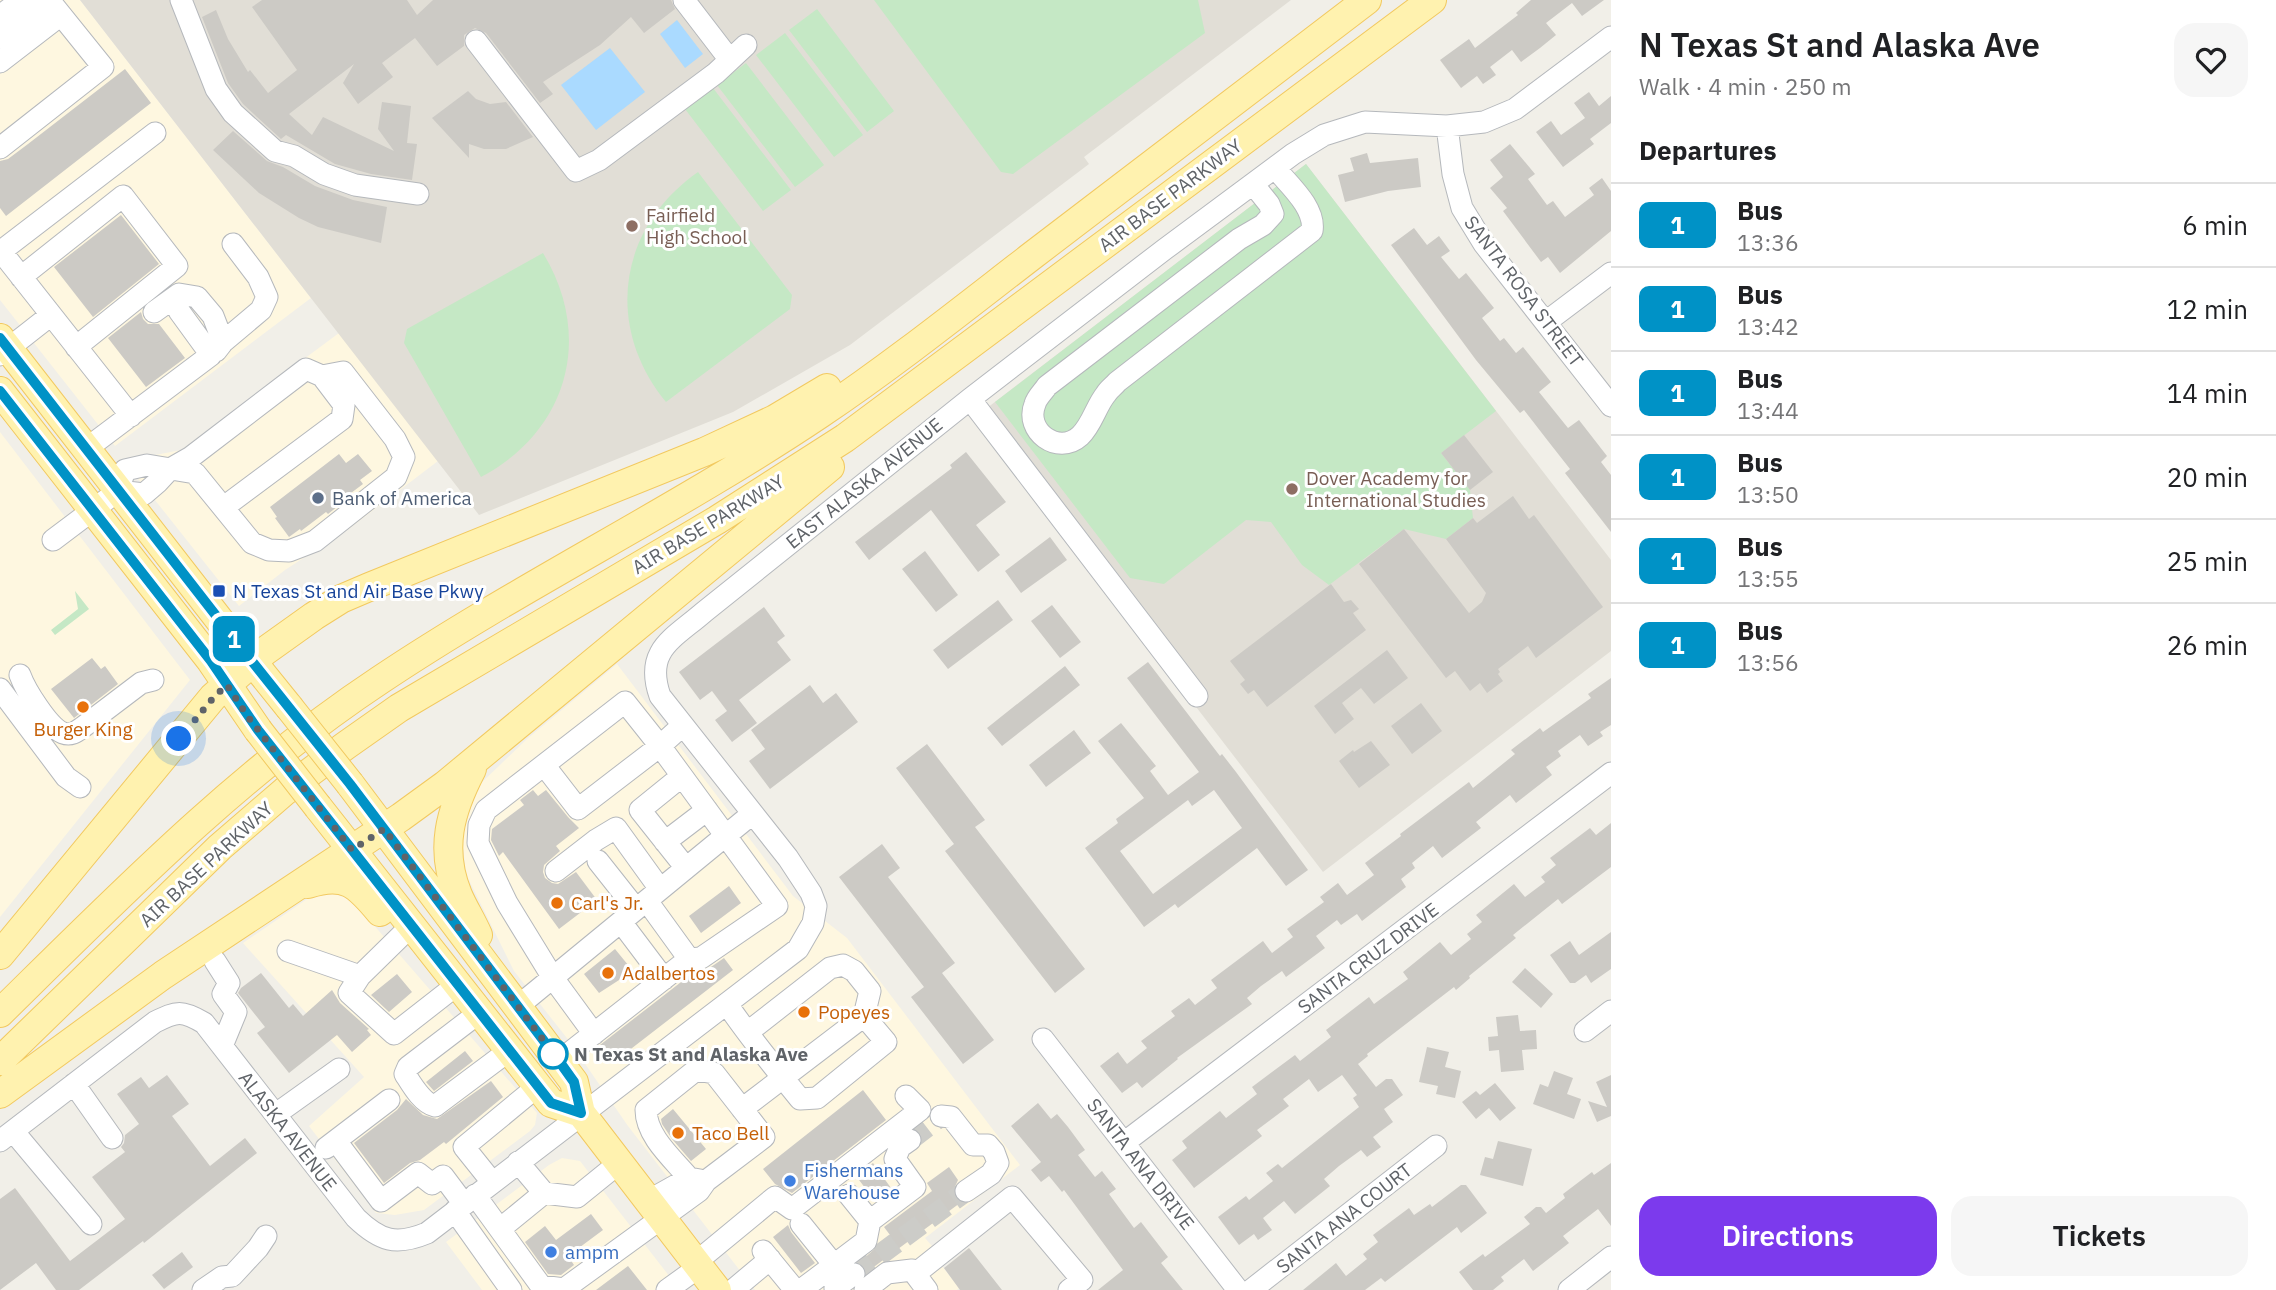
<!DOCTYPE html>
<meta charset="utf-8">
<style>
body{margin:0;font-family:"IBM Plex Sans",sans-serif;background:#f6f6f6;color:#202124;height:100vh;display:flex;flex-direction:column;font-size:26px;white-space:nowrap}
*{box-sizing:border-box;margin:0}
p{font-size:23px;color:#757577}
.icon{flex:none;width:38px;height:38px;fill:none;stroke:currentColor;stroke-width:2;stroke-linecap:round;stroke-linejoin:round}
.map{position:relative;flex:1;overflow:hidden}
.panel{display:flex;flex-direction:column;background:#fff;width:665px}
.panel>*{flex:none}
.badge{padding:0 14px;border-radius:10px;font-size:24px;line-height:46px}
.you{position:absolute;width:35px;height:35px;margin:-18px;border:5px solid #fff;border-radius:50%;background:#1a73e8;box-shadow:0 0 0 10px #1a73e833}
.map>.badge{position:absolute;translate:-50% -50%;box-shadow:0 0 0 4px #fff}
h2{padding:0 28px;font-size:26px;line-height:63px}
.round{display:grid;place-items:center;flex:none;width:74px;height:74px;border-radius:21px;background:#f6f6f6}
.head{display:flex;align-items:center;justify-content:space-between;height:119px;padding:0 28px}
h1{font-size:33px;font-weight:600;line-height:52px}
.primary-button{display:flex;gap:14px;margin-top:auto;padding:14px 28px}
.primary-button a{flex:1;height:80px;border-radius:21px;background:#7c3aed;color:#fff;font-size:28px;font-weight:600;line-height:80px;text-align:center}
.primary-button a+a{background:#f6f6f6;color:#202124}
ul{padding:0;list-style:none}
li{display:flex;align-items:center;gap:21px;height:84px;padding:0 28px;border-top:2px solid #e0e0e0}
li div{flex:1}
li b{display:block;font-size:26px}
li em{font-style:normal}
li .badge{min-width:77px;font-weight:700;text-align:center}
main{display:flex;flex:1;min-height:0}
.map>svg:first-child{display:block}
.commercial{fill:#fef7e0}
.education{fill:#e1ded6}
.green{fill:#c5e8c5}
.water{fill:#aadaff}
.building{fill:#cccac5;fill-rule:evenodd}
.lines{fill:none;stroke-linecap:round;stroke-linejoin:round}
.minor-tunnel{stroke:#ccccc8;stroke-width:21;stroke-dasharray:21 10;stroke-linecap:butt}
.minor-casing{stroke:#b5b8bc;stroke-width:23}
.major-casing{stroke:#f2c960;stroke-width:30}
.minor{stroke:#fff;stroke-width:21}
.major{stroke:#fff2af;stroke-width:28}
.major-bridge-casing{stroke:#f2c960;stroke-width:30;stroke-linecap:butt}
.major-bridge{stroke:#fff2af;stroke-width:28}
.line-casing{stroke:#fff;stroke-width:16}
.line{stroke:#0092c6;stroke-width:10}
.walk{stroke:#5f6368;stroke-width:7;stroke-dasharray:0 12.6}
.education-dot{fill:#8d6e63;stroke:#fff;stroke-width:2.5}
.service-dot{fill:#5c6f8a;stroke:#fff;stroke-width:2.5}
.transit-dot{fill:#1a4fb4;stroke:#fff;stroke-width:2.5}
.food-dot{fill:#e8710a;stroke:#fff;stroke-width:2.5}
.stop-dot{fill:#fff;stroke:#0092c6;stroke-width:3.5}
.shop-dot{fill:#3f7fe0;stroke:#fff;stroke-width:2.5}
.labels{text-anchor:middle;dominant-baseline:central;stroke-width:6;stroke-linejoin:round;paint-order:stroke}
.street-label{font-size:19px;fill:#5f6368;stroke:#fff}
.education-label{font-size:19px;fill:#785e54;stroke:#fff;text-anchor:start}
.service-label{font-size:19px;fill:#4e5e75;stroke:#fff;text-anchor:start}
.transit-label{font-size:19px;fill:#164399;stroke:#fff;text-anchor:start}
.food-label{font-size:19px;fill:#c56008;stroke:#fff;text-anchor:start}
.stop-label{font-size:19px;font-weight:bold;fill:#5f6368;stroke:#fff;text-anchor:start}
.shop-label{font-size:19px;fill:#366cbe;stroke:#fff;text-anchor:start}
</style>
<main>
<div class="map">
<svg width="1611" height="1290" viewBox="0 0 1611 1290">
<rect width="100%" height="100%" fill="#f1efe8"/>
<path class="commercial" d="M0,0H80L311,298L115,446L0,300Z
M339,333L438,461L350,528L285,570L239,606L124,461L181,450Z
M0,432L190,680L0,917Z
M617,664L793,896L847,938L1020,1165L925,1238L946,1262L942,1266L959,1288L957,1290H755L628,1126L570,1042L514,971L466,874L462,838L477,787L527,739Z
M335,894L352,900L537,1113L535,1125L530,1131L424,1210L395,1215L376,1213L309,1126L364,1077L243,943L313,895Z
M562,1158L580,1161L680,1290H482L446,1242L549,1165Z"/>
<path class="education" d="M80,0H1291L1084,157L1089,164L850,345L733,412L479,515Z
M1306,164L1611,560V651L1323,872L974,418Z"/>
<path class="green" d="M874,0H1198L1205,33L1013,174L1001,172Z
M817,9L894,111L867,132L789,30Z
M785,33L863,135L834,157L756,55Z
M746,63L824,165L795,187L717,85Z
M713,88L791,190L763,211L685,109Z
M1306,164L1496,411L1441,453L1470,490L1473,518L1446,539L1404,529L1329,585L1302,565L1271,522L1246,520L1164,584L1130,578L995,402Z
M698,172L792,295L790,309L666,402C604,326 618,228 698,172Z
M543,253C594,337 568,431 481,477L404,343L407,329Z
M75,591L89,609L55,635L51,630L78,609Z"/>
<path class="water" d="M677,20L703,54L685,68L660,34Z
M610,48L645,92L596,130L561,85Z"/>
<path class="building" d="M262,0H407L417,15L433,0H671L675,9L644,33L631,17L600,45L543,82L553,94L540,103L486,33L475,28L464,35V46L437,66L415,38L382,63L393,77L358,104L343,83L354,64L289,114L312,135L323,117L394,151L378,129L382,102L411,106L407,143L417,144L412,180L371,174L335,164L286,135L281,139L243,104L228,83L202,17L216,10L228,39L248,72L250,70L268,93L297,70L252,7Z
M1531,0H1604L1582,16L1572,3L1546,23L1556,35L1540,48L1521,62L1512,50L1490,67L1496,75L1483,84L1477,76L1461,88L1440,60L1469,39L1475,48L1518,15L1516,13Z
M125,69L151,103L6,216L0,208V161L8,159L28,144Z
M468,91L476,99L490,104L506,102L533,137L506,149H484L469,144V158L432,118Z
M1589,92L1599,106L1611,96V123L1590,139L1594,144L1563,167L1536,132L1551,121L1561,135L1585,118L1574,103Z
M233,131L267,161L283,167L315,186L353,200L387,207L381,243L318,227L299,218L259,193L213,150Z
M1510,144L1535,174L1528,179L1547,205L1553,201L1565,217L1594,195L1589,188L1602,178L1611,191V231L1560,273L1548,257L1541,262L1503,211L1507,208L1490,188L1503,177L1490,160Z
M1367,153L1370,163L1418,158L1421,187L1388,191L1345,202L1338,175L1354,171L1350,158Z
M121,215L159,264L93,317L54,267Z
M1414,228L1427,245L1439,236L1450,251L1441,257L1459,279L1466,273L1494,308L1482,318L1500,341L1504,338L1516,353L1523,347L1551,382L1539,392L1568,428L1579,420L1607,456L1601,462L1611,475V532L1565,473L1570,469L1548,441L1524,410L1520,413L1476,360L1391,245Z
M141,312L143,319L148,324H159L185,358L146,387L108,338Z
M1464,435L1493,472L1470,490L1441,453Z
M966,452L1006,502L976,525L1000,555L978,572L931,510L869,560L855,542L952,468L950,465Z
M339,454L346,463L358,454L372,471L360,480L363,484L351,493L352,495L328,514L326,512L301,531L300,529L289,537L275,518L277,517L270,507Z
M1513,496L1529,519L1534,515L1603,607L1536,658L1528,646L1498,669L1500,672L1498,674L1503,681L1487,693L1480,683L1470,691L1455,671L1446,678L1359,564L1404,529L1469,613L1482,602L1486,593L1446,539L1473,518L1477,523Z
M1050,537L1067,560L1021,593L1005,571Z
M925,551L958,595L936,612L902,569Z
M1331,584L1344,602L1351,600L1359,609L1353,613L1366,630L1267,707L1254,690L1248,694L1240,684L1245,680L1230,661Z
M998,600L1013,620L948,669L933,650Z
M1052,605L1081,642L1060,658L1031,621Z
M764,607L785,636L777,642L791,660L739,700L757,723L732,742L715,720L727,711L712,691L700,700L679,672Z
M1387,650L1408,678L1374,704L1361,688L1342,703L1354,719L1335,734L1314,706Z
M92,658L101,669L105,666L118,684L74,718L51,689Z
M1148,662L1220,756L1222,754L1236,772L1308,870L1286,886L1257,848L1178,908L1175,904L1144,927L1085,848L1118,823L1116,819L1144,798L1098,741L1121,723L1156,766L1150,771L1168,795L1199,772L1127,678ZM1214,790L1242,828L1153,894L1120,851L1188,800L1192,806Z
M1065,666L1080,685L1002,746L987,728Z
M1611,678V725L1600,732L1603,736L1588,746L1580,735L1558,751L1561,756L1546,767L1552,775L1516,803L1510,795L1476,822L1481,828L1442,858L1433,846L1412,863L1415,868L1401,879L1406,887L1362,921L1357,914L1341,925L1337,920L1316,936L1325,948L1286,977L1282,971L1261,986L1247,998L1252,1004L1177,1058L1178,1059L1142,1088L1137,1082L1122,1093L1100,1066L1118,1052L1127,1064L1147,1048L1141,1041L1175,1016L1171,1011L1189,998L1195,1005L1217,988L1211,980L1263,941L1272,953L1293,937L1287,929L1324,902L1320,897L1338,883L1347,895L1374,875L1365,863L1401,836L1400,834L1469,782L1473,788L1515,754L1511,750L1540,728L1543,732L1591,698L1588,694Z
M810,685L823,703L836,693L858,722L770,789L749,761L765,749L751,730Z
M1421,703L1442,731L1412,754L1391,726Z
M1074,730L1091,753L1046,787L1029,765Z
M1371,741L1390,765L1359,788L1339,761L1353,750L1354,752Z
M927,744L985,820L975,827L1085,969L1055,993L945,851L954,844L896,768Z
M533,790L538,796L546,790L568,817L579,828L556,846L560,851L544,865L543,872L545,878L552,883L558,884L576,872L597,900L559,929L503,852L499,856L491,840L492,829L524,805L520,800Z
M1611,823V867L1562,904L1558,899L1513,935L1516,938L1469,976L1470,978L1456,990L1454,987L1367,1054L1368,1056L1358,1064L1376,1087L1386,1079H1392L1403,1095L1384,1109L1393,1122L1373,1137L1381,1147L1367,1157L1361,1150L1339,1166L1324,1179L1330,1186L1295,1214L1284,1201L1263,1218L1272,1230L1258,1240L1254,1234L1239,1245L1218,1217L1246,1196L1249,1200L1273,1181L1266,1173L1278,1164L1282,1168L1359,1107L1353,1098L1357,1095L1342,1075L1318,1092L1309,1079L1283,1099L1289,1106L1257,1130L1262,1136L1194,1188L1172,1160L1187,1148L1182,1141L1220,1111L1226,1118L1257,1094L1252,1087L1295,1055L1300,1061L1331,1037L1326,1030L1369,997L1374,1004L1408,979L1403,972L1440,942L1451,955L1471,939L1467,934L1482,922L1476,915L1514,884L1525,897L1545,882L1541,877L1556,865L1550,858L1590,828L1596,835Z
M882,844L900,868L888,877L955,963L942,973L994,1040L963,1064L911,997L924,987L839,877Z
M729,886L741,903L701,933L689,916Z
M1611,932V969L1591,983L1586,975L1575,983H1570L1550,955L1570,941L1579,955Z
M615,949L633,971L599,993L584,974Z
M724,958L733,970L614,1062L600,1045L694,972L708,969Z
M1525,968L1553,994L1541,1008L1512,982Z
M261,973L289,1008L293,1004L303,1016L332,990L340,1003L369,1029L367,1030L371,1035L352,1052L337,1035L289,1073L257,1033L265,1027L238,993L241,988Z
M397,974L412,992L389,1012L371,995Z
M1518,1015L1520,1031L1536,1030L1537,1049L1522,1050L1524,1070L1501,1072L1499,1050L1489,1051L1488,1037L1498,1036L1496,1017Z
M1427,1047L1449,1052L1445,1067L1461,1071L1455,1098L1436,1094L1438,1086L1419,1082Z
M465,1051L473,1061L434,1091L426,1082Z
M1554,1071L1573,1078L1567,1094L1581,1099L1574,1119L1533,1104L1540,1084L1548,1087Z
M167,1075L189,1104L172,1116L210,1166L245,1138L257,1153L144,1243L143,1241L79,1290H56L36,1263L0,1290V1199L15,1188L70,1261L125,1219L92,1177L125,1152L121,1147L124,1143L125,1135L139,1124L117,1094L141,1077L149,1088Z
M1611,1075V1116L1597,1122L1588,1101L1607,1107L1596,1082Z
M491,1081L503,1097L446,1144L444,1142L420,1160L410,1163L384,1183L354,1143L397,1110L406,1099L423,1115L437,1119Z
M1495,1083L1516,1108L1500,1121L1489,1108L1476,1119L1462,1102L1476,1091L1480,1095Z
M863,1090L886,1120L792,1193L775,1184L763,1169Z
M1038,1103L1051,1119L1057,1114L1068,1127L1085,1150L1078,1155L1095,1177L1102,1171L1116,1189L1109,1194L1134,1228L1141,1222L1168,1257L1161,1263L1183,1290H1098L1123,1270L1064,1190L1062,1192L1049,1176L1041,1182L1031,1170L1041,1162L1011,1126Z
M673,1109L706,1149L691,1161L672,1139L662,1124L661,1119Z
M1498,1141L1532,1149L1523,1186L1480,1175L1485,1157L1493,1159Z
M873,1163L891,1188L875,1201L856,1176Z
M1611,1163V1226L1598,1209L1563,1236L1569,1243L1533,1271L1524,1259L1501,1277L1504,1281L1493,1290H1473L1459,1272L1483,1254L1485,1257L1530,1224L1524,1217L1536,1207H1541L1546,1213L1565,1198L1563,1194L1592,1172L1594,1175Z
M949,1167L958,1180L953,1191L955,1198L960,1203L867,1272L860,1262L890,1235L884,1227L932,1191L927,1183Z
M1461,1185H1466L1487,1213L1461,1233L1457,1227L1385,1282L1381,1278L1365,1290H1303L1336,1263L1346,1276L1367,1259L1363,1254L1378,1242L1373,1235L1409,1208L1414,1215L1430,1204L1432,1207Z
M591,1214L603,1230L568,1256L574,1265L561,1275L548,1274L525,1242L545,1226L556,1240Z
M788,1225L791,1232L815,1263L801,1273L773,1237Z
M969,1248L1002,1290H960L944,1268Z
M182,1252L193,1267L164,1289L152,1275Z
M628,1266L647,1290H596Z"/>
<g class="lines">
<path class="minor-tunnel" d="M910,1140L941,1116
M854,1274L966,1191"/>
<g class="minor-casing">
<path id="minor" d="M181,0L216,89L233,113L275,151L294,156L324,174L355,185L418,194
M684,0L730,60
M0,16L21,0
M0,38L48,0
M476,41L576,171L599,160L716,73L746,45
M0,62L61,15
M1447,126L1453,174L1462,208L1484,244L1611,406
M0,148L103,67L49,0
M1253,184L1269,204L1273,214L1263,225L1239,239L1047,386C1044,391 1037,397 1035,404C1024,431 1058,456 1080,436C1092,425 1096,406 1106,394C1109,389 1114,386 1117,382L1312,231C1316,208 1289,185 1275,168
M0,250L131,416
M0,252L155,133
M21,277L123,196L177,266L76,347
M154,312L179,294L197,297L213,316L223,342L216,351
M1546,322L1611,273
M223,342L261,310L267,297L258,277L233,244
M0,355L51,315
M970,399L1197,696
M86,449L211,355L179,311
M118,491L144,494L158,482L170,469L191,457L306,369L322,376L344,405L342,419L224,507
M53,540L118,491L125,470L147,465L195,473L252,543L269,550L289,551L315,541L396,477L404,457L395,439L343,372L322,376
M20,675C25,689 48,727 63,733C71,736 76,732 83,727L141,683L153,680
M0,689L66,777L80,787
M544,765L578,809L660,746L682,776L640,810L686,868
M682,776L777,906L701,958L689,959
M665,842L707,810
M598,861L636,909
M556,871L596,840L616,828L660,889
M621,922L664,979
M288,951L360,976L411,926
M215,961L229,983L223,994L236,1012L222,1046
M360,976L349,993L394,1034L458,984
M727,1004C749,1037 775,1068 800,1099L817,1098L886,1042L864,1016L742,1109
M517,1007L752,814
M480,1012L408,1067L405,1074C412,1085 422,1103 435,1106L510,1050
M1585,1031L1611,1011
M748,1032L830,968L843,965L854,971L870,991L864,1016
M594,1034L553,978L507,903L478,843L479,825L486,810L625,702L660,746L682,726
M1043,1039L1238,1290
M559,1061L689,959L647,901
M74,1084L112,1138
M276,1114L339,1069
M941,1116L951,1117L973,1145H988L994,1152L998,1163L991,1174L966,1191
M13,1131L91,1224
M0,1141L155,1022C177,1011 182,1010 204,1023L356,1218C380,1241 396,1246 427,1233L798,949L813,923L816,906L811,893L788,858L660,696C644,650 673,639 704,612L970,399L1165,249L1293,154L1324,135L1365,122L1447,126L1484,122L1515,109L1611,37
M336,1141L381,1201L418,1173L432,1184L443,1176L464,1204
M1125,1142L1611,773
M326,1148L389,1100
M492,1182L464,1147L538,1086
M544,1193L577,1197L619,1163
M475,1195L541,1286L564,1289L699,1191L706,1181L764,1137L714,1073L696,1070L646,1110C646,1136 673,1159 689,1178
M849,1195L870,1221
M648,1201L689,1178L700,1180
M455,1211L511,1290
M801,1224L834,1265
M500,1229L544,1193L518,1162
M763,1251L795,1290
M695,1263L775,1197L792,1209L920,1110L906,1096
M915,1274L1012,1197L1082,1280L1069,1290
M835,1288L854,1274
M203,1290L222,1277L232,1276L258,1248L266,1236
M667,1290L699,1267
M733,1290L770,1259
M801,1290L866,1241L870,1221L915,1187L895,1159L900,1147L910,1140
M865,1290L887,1273L912,1270L927,1290
M1251,1290L1436,1146
M1569,1290L1611,1257"/>
</g>
<g class="major-casing">
<path id="major" d="M0,338L235,640L289,707
M0,391L211,661L258,730
M472,769C450,811 439,849 458,895C464,909 472,921 478,935
M350,784L574,1082L581,1113L717,1290
M318,807L551,1103L581,1113
M308,884C345,872 357,884 380,912
M0,955L213,697L265,651L314,616L341,599L369,587L704,452L775,419L827,388
M0,1013C120,895 238,774 380,680C522,585 677,510 820,414C893,365 963,309 1033,255C1144,170 1255,85 1367,0
M0,1061L220,847L285,791L345,746L399,708L717,520L845,438L1432,0
M0,1094L163,975L401,817L445,785L830,467"/>
</g>
<use href="#minor" class="minor"/>
<use href="#major" class="major"/>
<g class="major-bridge-casing">
<path id="major-bridge" d="M289,707L350,784
M258,730L318,807"/>
</g>
<use href="#major-bridge" class="major-bridge"/>
</g>
<g class="lines">
<g class="line-casing">
<path id="line" d="M0,338L235,640L350,784L559,1061L574,1082L581,1113L551,1103L258,730L211,661L0,391"/>
</g>
<use href="#line" class="line"/>
<path class="walk" d="M179,739L214,697L227,685L248,717L352,850L384,829L559,1061L553,1054"/>
</g>
<g class="education-dot">
<circle cx="632" cy="226" r="7"/>
<circle cx="1292" cy="489" r="7"/>
</g>
<circle class="service-dot" cx="318" cy="498" r="7"/>
<rect class="transit-dot" x="212" y="584" width="14" height="14" rx="3.5"/>
<g class="food-dot">
<circle cx="83" cy="707" r="7"/>
<circle cx="557" cy="903" r="7"/>
<circle cx="608" cy="973" r="7"/>
<circle cx="804" cy="1012" r="7"/>
<circle cx="678" cy="1133" r="7"/>
</g>
<circle class="stop-dot" cx="553" cy="1054" r="14"/>
<g class="shop-dot">
<circle cx="790" cy="1181" r="7"/>
<circle cx="551" cy="1252" r="7"/>
</g>
<g class="labels">
<g class="street-label">
<text transform="translate(1170 195) rotate(-37)">AIR BASE PARKWAY</text>
<text transform="translate(1524 291) rotate(53)">SANTA ROSA STREET</text>
<text transform="translate(864 483) rotate(-39)">EAST ALASKA AVENUE</text>
<text transform="translate(708 524) rotate(-31)">AIR BASE PARKWAY</text>
<text transform="translate(206 864) rotate(-43)">AIR BASE PARKWAY</text>
<text transform="translate(1368 958) rotate(-37)">SANTA CRUZ DRIVE</text>
<text transform="translate(288 1131) rotate(52)">ALASKA AVENUE</text>
<text transform="translate(1141 1164) rotate(52)">SANTA ANA DRIVE</text>
<text transform="translate(1344 1218) rotate(-38)">SANTA ANA COURT</text>
</g>
<g class="education-label">
<text x="646" y="215">Fairfield<tspan x="646" dy="22">High School</tspan></text>
<text x="1306" y="478">Dover Academy for<tspan x="1306" dy="22">International Studies</tspan></text>
</g>
<g class="service-label">
<text x="332" y="498">Bank of America</text>
</g>
<g class="transit-label">
<text x="233" y="591">N Texas St and Air Base Pkwy</text>
</g>
<g class="food-label">
<text x="83" y="729" text-anchor="middle">Burger King</text>
<text x="571" y="903">Carl's Jr.</text>
<text x="622" y="973">Adalbertos</text>
<text x="818" y="1012">Popeyes</text>
<text x="692" y="1133">Taco Bell</text>
</g>
<g class="stop-label">
<text x="574" y="1054">N Texas St and Alaska Ave</text>
</g>
<g class="shop-label">
<text x="804" y="1170">Fishermans<tspan x="804" dy="22">Warehouse</tspan></text>
<text x="565" y="1252">ampm</text>
</g>
</g>
</svg>
<div class="you" style="left:179px;top:739px"></div>
<b class="badge" style="left:234px;top:639px;background:#0092c6;color:#fff">1</b>
</div>
<section class="panel">
<div class="head"><div><h1>N Texas St and Alaska Ave</h1><p>Walk · 4 min · 250 m</p></div><a class="round"><svg class="icon" aria-label="heart" viewBox="0 0 24 24"><path d="M12 20l-8-8c-3-5 5-10 8-4 3-6 11-1 8 4z"/></svg></a></div>
<h2>Departures</h2>
<ul>
<li><span class="badge" style="background:#0092c6;color:#fff">1</span><div><b>Bus</b><p>13:36</p></div><em>6 min</em></li>
<li><span class="badge" style="background:#0092c6;color:#fff">1</span><div><b>Bus</b><p>13:42</p></div><em>12 min</em></li>
<li><span class="badge" style="background:#0092c6;color:#fff">1</span><div><b>Bus</b><p>13:44</p></div><em>14 min</em></li>
<li><span class="badge" style="background:#0092c6;color:#fff">1</span><div><b>Bus</b><p>13:50</p></div><em>20 min</em></li>
<li><span class="badge" style="background:#0092c6;color:#fff">1</span><div><b>Bus</b><p>13:55</p></div><em>25 min</em></li>
<li><span class="badge" style="background:#0092c6;color:#fff">1</span><div><b>Bus</b><p>13:56</p></div><em>26 min</em></li>
</ul>
<div class="primary-button"><a>Directions</a><a>Tickets</a></div>
</section>
</main>
